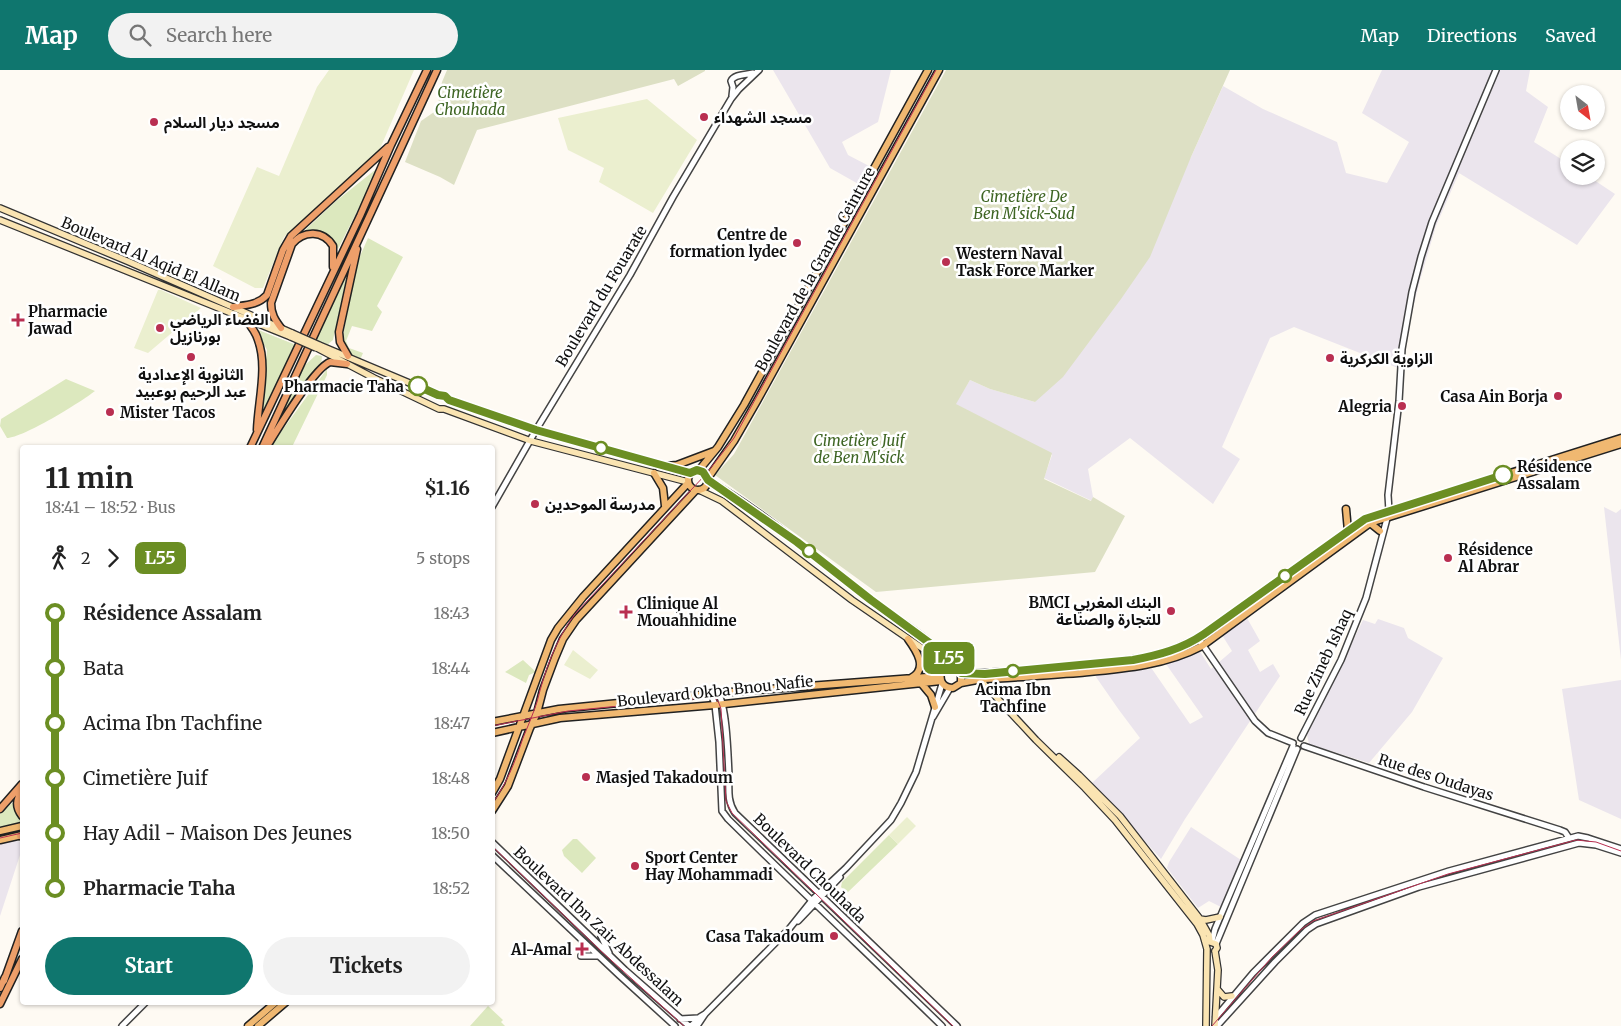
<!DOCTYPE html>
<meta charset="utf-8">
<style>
body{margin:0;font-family:Merriweather,"Noto Sans Arabic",serif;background:#f2f2f2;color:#222;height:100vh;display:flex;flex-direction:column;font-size:19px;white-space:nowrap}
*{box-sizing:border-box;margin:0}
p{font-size:16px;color:#767676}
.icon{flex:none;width:28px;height:28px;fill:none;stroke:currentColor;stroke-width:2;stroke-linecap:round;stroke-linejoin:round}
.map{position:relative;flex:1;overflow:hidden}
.drawer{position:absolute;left:20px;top:375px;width:475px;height:560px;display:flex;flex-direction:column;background:#fff;border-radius:5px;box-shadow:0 1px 4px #0004}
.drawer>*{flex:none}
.badge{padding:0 10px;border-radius:8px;font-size:18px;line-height:32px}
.needle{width:32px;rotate:149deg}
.fabs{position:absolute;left:1560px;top:15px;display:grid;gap:10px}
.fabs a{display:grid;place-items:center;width:45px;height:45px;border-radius:50%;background:#fff;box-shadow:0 1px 4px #0004;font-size:25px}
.map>.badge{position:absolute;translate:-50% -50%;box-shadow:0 0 0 2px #fff}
.legs{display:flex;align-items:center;gap:8px;height:55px;padding:0 25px;font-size:16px}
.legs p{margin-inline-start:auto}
.overview{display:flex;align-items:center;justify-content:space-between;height:85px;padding:0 25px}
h1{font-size:28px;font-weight:700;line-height:38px}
.button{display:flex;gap:10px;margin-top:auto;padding:10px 25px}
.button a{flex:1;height:58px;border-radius:30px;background:#0f766e;color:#fff;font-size:20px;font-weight:700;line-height:58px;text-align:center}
.button a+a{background:#f2f2f2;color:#222}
ul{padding:0 25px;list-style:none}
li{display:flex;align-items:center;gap:18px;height:55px;font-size:19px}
li i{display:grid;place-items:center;width:8px;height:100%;margin:0 6px;background:currentColor}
li i::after{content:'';width:12px;height:12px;margin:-6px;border:4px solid;border-radius:50%;background:#fff}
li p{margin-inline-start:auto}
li:first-child i{background:linear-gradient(#0000 50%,currentColor 0)}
li:last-child i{background:linear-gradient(currentColor 50%,#0000 0)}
header{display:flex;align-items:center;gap:30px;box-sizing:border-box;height:70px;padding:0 25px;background:#0f766e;color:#fff}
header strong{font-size:24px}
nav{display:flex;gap:28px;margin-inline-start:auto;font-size:18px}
.search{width:350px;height:45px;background:#f2f2f2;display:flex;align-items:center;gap:12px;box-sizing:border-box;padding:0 18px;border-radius:28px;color:#767676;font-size:19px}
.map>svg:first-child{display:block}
.industrial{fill:#ebe5ed}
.green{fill:#dce8be}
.cemetery{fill:#dde0c4}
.pitch{fill:#ebefcf}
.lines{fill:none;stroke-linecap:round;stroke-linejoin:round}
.tertiary-casing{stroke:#434343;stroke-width:8}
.secondary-casing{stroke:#323232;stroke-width:8}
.primary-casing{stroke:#212121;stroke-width:9}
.trunk-casing{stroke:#212121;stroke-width:9}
.tertiary{stroke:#fff;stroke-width:5}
.secondary{stroke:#fae4b2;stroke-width:5.5}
.primary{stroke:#f0b871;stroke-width:6}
.trunk{stroke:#ee9f6a;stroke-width:6}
.tram{stroke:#b92f51;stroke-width:1}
.secondary-bridge-casing{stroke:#323232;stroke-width:8;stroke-linecap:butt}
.secondary-bridge{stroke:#fae4b2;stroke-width:5.5}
.line-1-casing{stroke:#fff;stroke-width:11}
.line-1{stroke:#6b8e23;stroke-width:8}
.poi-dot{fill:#b92f51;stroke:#fff;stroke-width:2}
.stop-1-dot{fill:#fff;stroke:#6b8e23;stroke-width:2.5}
.labels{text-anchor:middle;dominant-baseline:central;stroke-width:5;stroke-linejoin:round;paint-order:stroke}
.park-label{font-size:15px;font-style:italic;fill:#3e6523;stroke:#fff}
.poi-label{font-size:15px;font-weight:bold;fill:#101010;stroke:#fff;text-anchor:start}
.street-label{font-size:15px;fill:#101010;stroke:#fff}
.stop-label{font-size:15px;font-weight:bold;fill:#101010;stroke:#fff;text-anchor:end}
</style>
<header>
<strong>Map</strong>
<div class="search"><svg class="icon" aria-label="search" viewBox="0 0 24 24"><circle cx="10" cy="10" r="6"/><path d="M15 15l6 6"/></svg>Search here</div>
<nav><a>Map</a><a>Directions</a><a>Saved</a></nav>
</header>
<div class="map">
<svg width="1621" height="956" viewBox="0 0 1621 956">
<rect width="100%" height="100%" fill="#fefaf3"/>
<path class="industrial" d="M773,0H891L878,52L842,72L848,85L871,97L862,116L830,98Z
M1382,0H1530L1526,21L1548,37L1534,72L1569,94V106H1588L1615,124L1577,175L1459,103L1436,156L1420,210L1398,298L1294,257L1270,268L1222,377L1240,389L1213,434L1130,368L1088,399L1093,427L1092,431L1044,408L1052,385L955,334L970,310L990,319L1035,332L1191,87L1223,16L1263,39L1337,72L1346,103L1387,113L1409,72L1362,43Z
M1604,437L1616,443L1621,439V590Z
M1247,548L1260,571L1248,580L1260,602L1273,594L1280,606L1185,749L1161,789L1092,713L1140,668L1119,640L1096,607V604L1152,599L1190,654L1203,647L1166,594L1199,580L1211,599L1232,581L1222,565Z
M1378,549L1404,558L1408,568L1443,588L1412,642L1369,693L1309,674L1307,665L1363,550L1375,554Z
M1621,610V749L1579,730L1562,619Z
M1191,757L1241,790L1221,837L1209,831L1198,838L1167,798L1169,792Z
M0,768L22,772V779L0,846Z"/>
<path class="green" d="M380,96L338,179C326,161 324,160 303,162L335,132Z
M368,168L403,187L377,236L382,242L372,261L352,256L346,271L349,278L363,283L360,290C351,286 346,280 342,271L357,193Z
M349,196L333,270L327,275L314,269Z
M256,259L296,275L263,344L261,343L267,280Z
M316,285L322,286L321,296L270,364L303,297Z
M327,299V305L292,377H270Z
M66,309L95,321C81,332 23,368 7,368L0,356L1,349Z
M523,590L536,602L529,605L526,613L505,602Z
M22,724V752L0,757V744Z
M889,765L898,774L847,823L841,817L842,812Z
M573,769H577L596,788L582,803L564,786L562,780Z
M488,936L503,950L501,952L505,956H470Z"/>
<path class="cemetery" d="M447,0H705V1L678,16L674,9L477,60L454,115L440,107L405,92L421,51L437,40L442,12Z
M946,0H1230L1191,87L1150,187L1121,229L1063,307L1035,332L990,319L970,310L956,334L1052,383L1044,409L1091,431L1093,427L1125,446L1095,502L876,522L715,405L734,384Z"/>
<path class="pitch" d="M329,0H414L379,81L284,167L263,218H255L213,196L257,97L279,106L317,17Z
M647,29L697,70L653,143L599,112L604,98L568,80L558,48Z
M158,220H161L201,238L148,283L134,278Z
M573,580L598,600L590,609L564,595Z
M907,747L916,756L898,774L889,765Z"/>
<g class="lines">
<g class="tertiary-casing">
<path id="tertiary" d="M732,26L733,17L731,11C734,4 745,5 753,3
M492,437L536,360L630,205L673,127L731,29L739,19L759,0
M1198,568L1255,651L1268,663L1293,673
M711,623L715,635L719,672L722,741L728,749C799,819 871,887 942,956
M718,623C727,637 728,687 729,705C729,719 727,731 735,743L957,956
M933,647L950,618
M1301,668L1341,590L1366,528L1389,441L1388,425L1399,331L1402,279L1412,222L1421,187L1432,152L1496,0
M1304,676L1424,717L1560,760L1565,762L1569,768
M492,772L625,900L689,956
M492,785L619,905L675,956
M798,851L840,807
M601,866L609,883
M1212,871L1215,859L1293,676
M1216,874L1297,679
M581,886H598
M1216,947L1253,903L1303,853L1315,845L1449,801L1578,766L1588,768L1621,779
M680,949L698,948
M122,956L146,932
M691,956L700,947L705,944
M697,956L705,944L789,859L813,829L846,798L891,750L901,733L916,702L942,614
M1217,956L1275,892L1307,860L1316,854L1419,817L1579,773L1596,775L1621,783"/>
</g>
<g class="secondary-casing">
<path id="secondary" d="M0,138L127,191L292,263
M0,150L291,267
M319,275L438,325H445L449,330L536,360L690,403
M317,278L374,308L439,339H444L531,371L688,412
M708,410C766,443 817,489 870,529C899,551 934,570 957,598
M699,420L722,431L852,530L935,587L941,593L943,600
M982,606L984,614L1036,670L1085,718L1115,750L1197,854L1203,865L1207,879L1206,956
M1059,687L1079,705L1120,746L1200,849L1209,865L1210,872
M1200,849L1206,850L1220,847
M1210,872L1216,874L1217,878L1215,881
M1215,881L1218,900L1215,956
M1218,920L1224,927L1232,926"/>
</g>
<g class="primary-casing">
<path id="primary" d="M666,396L677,395L714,381
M688 410a10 10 0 1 1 20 0a10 10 0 1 1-20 0Z
M699,400L718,377L744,335L928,0
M654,403L663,418L665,436
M708,408L734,371L757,331L939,0
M1346,439L1348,461
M1370,453L1380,461
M908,569C916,580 929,599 911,608
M961,603C995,604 1027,600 1060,597C1110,592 1161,592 1204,564L1365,449L1621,368
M921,613L931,625L935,637
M961,613V603L957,598L950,596L941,603C939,612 944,618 953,618L961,613L982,609C1014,608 1047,605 1079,603C1121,599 1164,596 1202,576L1370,453L1621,374
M492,652L559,639L718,623L940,606
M492,663L560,648L715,635L941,611
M492,723L500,709L551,570L558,558L583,527L688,413
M492,741L508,716L530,658L537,643L543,620L555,588L563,569L576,550L696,420
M0,761L22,756
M0,770L22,765
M248,956L276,932
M258,956L286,932"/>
</g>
<g class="trunk-casing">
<path id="trunk" d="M233,237C246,235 258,235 267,225L283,180L291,166L388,77
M246,250C251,256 256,262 258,270C268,297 258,331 257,360
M281,258C275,250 271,244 271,233L292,174C304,160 323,160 333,176V197
M348,286L340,272L339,262L357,179
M250,378L360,146L391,75L427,0
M262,378L437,0
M266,378C277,360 314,298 330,292L347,294
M22,721C16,729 15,737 22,746
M0,739L22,714
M20,766H22
M4,911L22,861
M0,918L5,907
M0,934L22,889"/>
</g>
<use href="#tertiary" class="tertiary"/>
<use href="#secondary" class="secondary"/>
<use href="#primary" class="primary"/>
<use href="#trunk" class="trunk"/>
<path class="tram" d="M492,656L568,641L712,627C718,629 719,633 721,639L726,731L732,743L953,956
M492,734C507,713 515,692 523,668C528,656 533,644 537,632C545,600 555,571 575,544L706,404L734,368L936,0
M0,768L22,763
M492,776L602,882L684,956
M1212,956L1272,887L1299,861L1313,851L1448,804L1576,770L1596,772L1621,781"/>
<g class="secondary-bridge-casing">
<path id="secondary-bridge" d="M292,263L319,275
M291,267L316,278"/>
</g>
<use href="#secondary-bridge" class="secondary-bridge"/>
</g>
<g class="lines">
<g class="line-1-casing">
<path id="line-1" d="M418,316L438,325L445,326L449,330L536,360L690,403L697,400L703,402L708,410L797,472L871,530L946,585L961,603L985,604L1133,590C1159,585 1182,579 1204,564L1365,449L1503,405"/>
</g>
<use href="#line-1" class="line-1"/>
</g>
<g class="poi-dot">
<circle cx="704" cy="47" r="5"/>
<circle cx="154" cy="52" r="5"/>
<circle cx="797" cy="173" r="5"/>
<circle cx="946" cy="192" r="5"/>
<path d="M15.5 242.5h5v5h5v5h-5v5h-5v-5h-5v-5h5z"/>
<circle cx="160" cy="258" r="5"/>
<circle cx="191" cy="287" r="5"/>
<circle cx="1330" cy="288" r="5"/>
<circle cx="1558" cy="326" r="5"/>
<circle cx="1402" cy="336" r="5"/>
<circle cx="110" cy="342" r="5"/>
<circle cx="535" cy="434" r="5"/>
<circle cx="1448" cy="488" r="5"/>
<circle cx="1171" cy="541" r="5"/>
<path d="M623.5 534.5h5v5h5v5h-5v5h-5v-5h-5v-5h5z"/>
<circle cx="586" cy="707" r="5"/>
<circle cx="635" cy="796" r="5"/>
<circle cx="834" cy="866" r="5"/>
<path d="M579.5 871.5h5v5h5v5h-5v5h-5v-5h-5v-5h5z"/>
</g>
<g class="stop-1-dot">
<circle cx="418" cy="316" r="9"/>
<circle cx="601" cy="378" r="6"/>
<circle cx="1503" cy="405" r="9"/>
<circle cx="809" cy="481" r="6"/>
<circle cx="1285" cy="506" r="6"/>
<circle cx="1013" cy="601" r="6"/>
</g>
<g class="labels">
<g class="park-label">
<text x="470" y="22">Cimetière<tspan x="470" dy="17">Chouhada</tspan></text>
<text x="1024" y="126">Cimetière De<tspan x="1024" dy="17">Ben M'sick-Sud</tspan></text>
<text x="859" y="370">Cimetière Juif<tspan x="859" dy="17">de Ben M'sick</tspan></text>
</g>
<g class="poi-label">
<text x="714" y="47">مسجد الشهداء</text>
<text x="164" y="52">مسجد ديار السلام</text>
<text x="787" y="164" text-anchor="end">Centre de<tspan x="787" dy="17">formation lydec</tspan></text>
<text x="956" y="183">Western Naval<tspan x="956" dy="17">Task Force Marker</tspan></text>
<text x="28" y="241">Pharmacie<tspan x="28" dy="17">Jawad</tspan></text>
<text x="170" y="249">الفضاء الرياضي<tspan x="170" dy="17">بورنازيل</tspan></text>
<text x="1340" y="288">الزاوية الكركرية</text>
<text x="191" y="304" text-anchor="middle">الثانوية الإعدادية<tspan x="191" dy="17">عبد الرحيم بوعبيد</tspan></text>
<text x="1548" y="326" text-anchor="end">Casa Ain Borja</text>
<text x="1392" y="336" text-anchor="end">Alegria</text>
<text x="120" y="342">Mister Tacos</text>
<text x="545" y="434">مدرسة الموحدين</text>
<text x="1458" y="479">Résidence<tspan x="1458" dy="17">Al Abrar</tspan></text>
<text x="1161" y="532" text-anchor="end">BMCI البنك المغربي<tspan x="1161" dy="17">للتجارة والصناعة</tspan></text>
<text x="637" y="533">Clinique Al<tspan x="637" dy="17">Mouahhidine</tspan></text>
<text x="596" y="707">Masjed Takadoum</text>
<text x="645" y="787">Sport Center<tspan x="645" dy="17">Hay Mohammadi</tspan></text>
<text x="824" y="866" text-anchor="end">Casa Takadoum</text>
<text x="572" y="879" text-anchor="end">Al-Amal</text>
</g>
<g class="street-label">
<text transform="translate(151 189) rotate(23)">Boulevard Al Aqid El Allam</text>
<text transform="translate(815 199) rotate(-61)">Boulevard de la Grande Ceinture</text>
<text transform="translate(601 226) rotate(-59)">Boulevard du Fouarate</text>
<text transform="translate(1323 592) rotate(-65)">Rue Zineb Ishaq</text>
<text transform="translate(715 621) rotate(-6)">Boulevard Okba Bnou Nafie</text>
<text transform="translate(1436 707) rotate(18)">Rue des Oudayas</text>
<text transform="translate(810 798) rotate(44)">Boulevard Chouhada</text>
<text transform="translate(599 856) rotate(43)">Boulevard Ibn Zair Abdessalam</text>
</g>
<g class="stop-label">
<text x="404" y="316">Pharmacie Taha</text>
<text x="1517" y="396" text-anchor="start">Résidence<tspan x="1517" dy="17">Assalam</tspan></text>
<text x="1013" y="619" text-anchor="middle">Acima Ibn<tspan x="1013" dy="17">Tachfine</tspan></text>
</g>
</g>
</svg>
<div class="fabs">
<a><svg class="needle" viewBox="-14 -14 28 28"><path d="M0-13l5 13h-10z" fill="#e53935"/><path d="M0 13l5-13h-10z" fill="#767676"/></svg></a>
<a><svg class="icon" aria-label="layers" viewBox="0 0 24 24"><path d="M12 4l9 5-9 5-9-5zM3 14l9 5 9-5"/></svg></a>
</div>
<b class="badge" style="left:949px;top:588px;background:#6b8e23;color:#fff">L55</b>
<section class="drawer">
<div class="overview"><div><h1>11 min</h1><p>18:41 – 18:52 · Bus</p></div><b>$1.16</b></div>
<div class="legs"><svg class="icon" aria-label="walk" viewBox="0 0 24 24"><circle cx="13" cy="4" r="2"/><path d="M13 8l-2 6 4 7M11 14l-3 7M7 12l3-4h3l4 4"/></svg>2<svg class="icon" aria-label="forward" viewBox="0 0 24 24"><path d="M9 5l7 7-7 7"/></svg><b class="badge" style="background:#6b8e23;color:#fff">L55</b><p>5 stops</p></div>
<ul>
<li><i style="color:#6b8e23"></i><b>Résidence Assalam</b><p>18:43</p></li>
<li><i style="color:#6b8e23"></i><span>Bata</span><p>18:44</p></li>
<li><i style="color:#6b8e23"></i><span>Acima Ibn Tachfine</span><p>18:47</p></li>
<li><i style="color:#6b8e23"></i><span>Cimetière Juif</span><p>18:48</p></li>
<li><i style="color:#6b8e23"></i><span>Hay Adil - Maison Des Jeunes</span><p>18:50</p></li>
<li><i style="color:#6b8e23"></i><b>Pharmacie Taha</b><p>18:52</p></li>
</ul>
<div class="button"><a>Start</a><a>Tickets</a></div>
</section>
</div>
